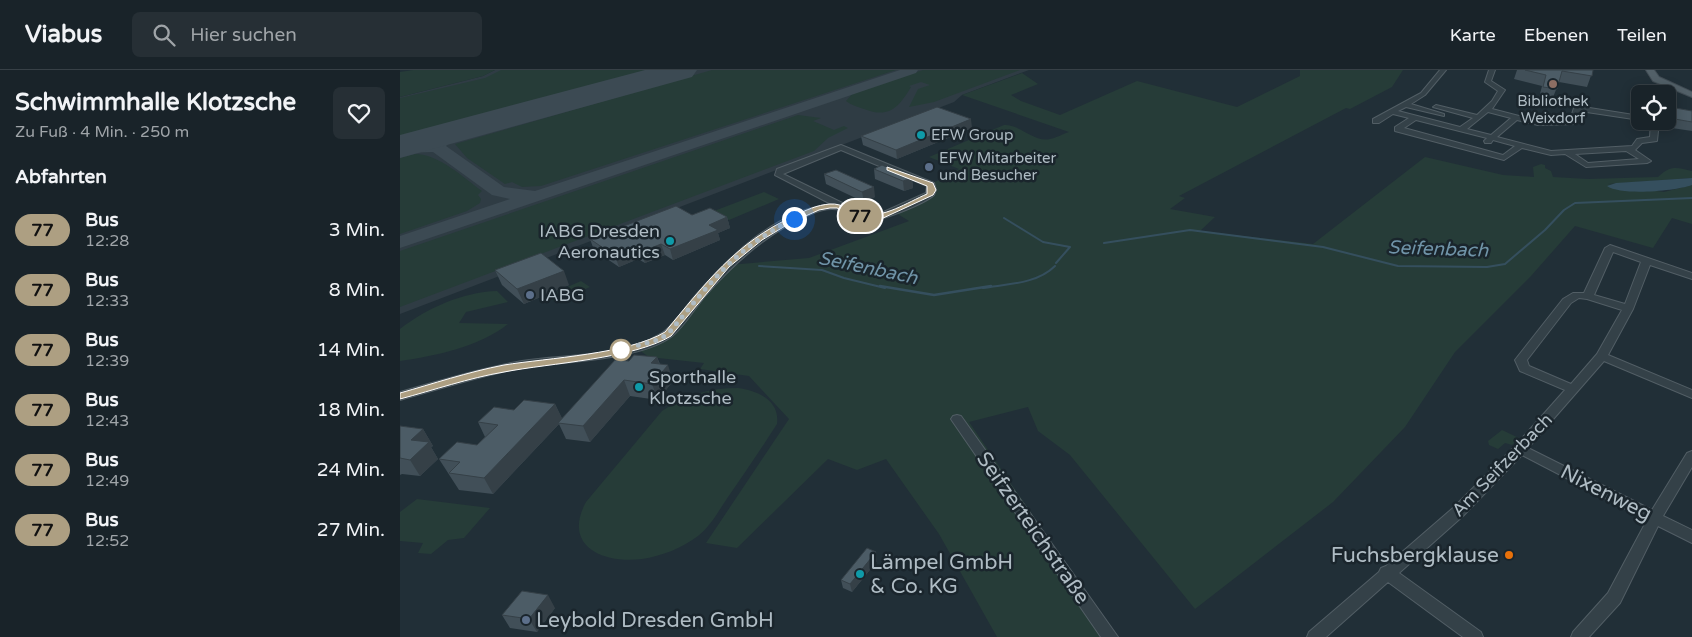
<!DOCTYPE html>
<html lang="de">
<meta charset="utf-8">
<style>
body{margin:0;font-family:"Varela Round",sans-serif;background:#262f35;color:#f1f3f6;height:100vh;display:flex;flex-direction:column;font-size:19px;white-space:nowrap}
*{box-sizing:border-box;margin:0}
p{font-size:16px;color:#9fa4a8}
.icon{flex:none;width:28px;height:28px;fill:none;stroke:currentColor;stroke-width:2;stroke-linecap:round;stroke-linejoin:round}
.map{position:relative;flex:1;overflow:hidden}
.drawer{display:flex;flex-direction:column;background:#192329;width:400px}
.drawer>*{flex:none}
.badge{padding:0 10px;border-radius:16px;font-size:18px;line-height:32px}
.fabs{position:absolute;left:1231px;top:15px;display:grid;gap:10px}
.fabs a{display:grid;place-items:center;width:45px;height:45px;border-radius:8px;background:#192329;box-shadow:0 2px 12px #0003,0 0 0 1px #374046;font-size:25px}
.you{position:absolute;width:25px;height:25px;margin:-12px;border:4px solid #fff;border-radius:50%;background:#1a73e8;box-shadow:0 0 0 8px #1a73e833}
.map>.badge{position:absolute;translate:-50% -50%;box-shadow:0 0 0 2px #fff}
h2{padding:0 15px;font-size:19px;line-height:45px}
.round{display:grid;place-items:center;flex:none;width:52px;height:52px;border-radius:8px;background:#262f35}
.summary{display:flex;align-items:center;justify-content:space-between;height:85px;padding:0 15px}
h1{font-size:24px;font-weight:700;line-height:38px}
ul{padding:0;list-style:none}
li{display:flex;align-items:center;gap:15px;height:60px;padding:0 15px}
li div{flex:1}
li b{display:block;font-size:19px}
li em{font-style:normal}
li .badge{min-width:55px;font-weight:700;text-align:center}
header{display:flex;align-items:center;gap:30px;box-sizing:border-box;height:70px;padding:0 25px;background:#192329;border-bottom:1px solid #374046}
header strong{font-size:24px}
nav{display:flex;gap:28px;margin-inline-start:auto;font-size:18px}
.search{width:350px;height:45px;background:#262f35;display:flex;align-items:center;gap:12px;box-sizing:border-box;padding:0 18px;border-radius:8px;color:#9fa4a8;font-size:19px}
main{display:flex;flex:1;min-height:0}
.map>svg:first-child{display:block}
.airport{fill:#2f3c44}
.green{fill:#263c38}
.water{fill:#354f5e}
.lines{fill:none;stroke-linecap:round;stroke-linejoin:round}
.stream-far1{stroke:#354f5e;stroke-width:2}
.stream{stroke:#354f5e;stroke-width:2.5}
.taxiway{fill:#3c4a53;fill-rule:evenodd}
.runway{fill:#3c4a53;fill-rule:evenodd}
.minor-casing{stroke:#525e65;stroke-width:2}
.major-casing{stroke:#414c54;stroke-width:2}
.minor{fill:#344148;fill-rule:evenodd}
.major{fill:#526068;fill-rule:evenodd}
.wall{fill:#414f58}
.shaded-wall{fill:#354047}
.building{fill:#4c5c66;stroke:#354047}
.line{fill:#ad9f82;stroke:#fff}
.walk{stroke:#afbcc4;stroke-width:5;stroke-dasharray:0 9}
.education-dot{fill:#8d6e63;stroke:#1a252c;stroke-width:2}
.culture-dot{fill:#0f9aa8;stroke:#1a252c;stroke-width:2}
.service-dot{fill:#5c6f8a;stroke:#1a252c;stroke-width:2}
.stop-dot{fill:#fff;stroke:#ad9f82;stroke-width:2.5}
.food-dot{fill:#e8710a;stroke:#1a252c;stroke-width:2}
.labels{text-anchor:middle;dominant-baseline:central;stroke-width:5;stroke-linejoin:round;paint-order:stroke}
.far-poi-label{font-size:15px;fill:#afbcc4;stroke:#1a252c;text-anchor:start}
.poi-label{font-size:18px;fill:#afbcc4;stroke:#1a252c;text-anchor:start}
.street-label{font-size:18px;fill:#afbcc4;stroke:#1a252c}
.water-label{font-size:19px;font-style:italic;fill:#7094a8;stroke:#1a252c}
.near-street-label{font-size:21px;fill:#afbcc4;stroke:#1a252c}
.near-poi-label{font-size:21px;fill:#afbcc4;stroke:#1a252c;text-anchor:start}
</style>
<header>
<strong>Viabus</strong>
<div class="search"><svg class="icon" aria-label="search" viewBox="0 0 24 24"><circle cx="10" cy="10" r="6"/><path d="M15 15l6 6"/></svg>Hier suchen</div>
<nav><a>Karte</a><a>Ebenen</a><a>Teilen</a></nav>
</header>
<main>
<section class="drawer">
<div class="summary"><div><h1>Schwimmhalle Klotzsche</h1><p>Zu Fuß · 4 Min. · 250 m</p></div><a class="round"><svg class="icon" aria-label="heart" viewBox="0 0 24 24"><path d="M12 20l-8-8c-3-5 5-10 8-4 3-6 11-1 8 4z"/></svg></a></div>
<h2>Abfahrten</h2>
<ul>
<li><span class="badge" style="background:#ad9f82;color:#111">77</span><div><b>Bus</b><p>12:28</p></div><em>3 Min.</em></li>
<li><span class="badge" style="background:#ad9f82;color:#111">77</span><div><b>Bus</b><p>12:33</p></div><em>8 Min.</em></li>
<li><span class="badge" style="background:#ad9f82;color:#111">77</span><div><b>Bus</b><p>12:39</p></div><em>14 Min.</em></li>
<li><span class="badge" style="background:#ad9f82;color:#111">77</span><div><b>Bus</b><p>12:43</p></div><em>18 Min.</em></li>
<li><span class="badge" style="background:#ad9f82;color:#111">77</span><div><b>Bus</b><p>12:49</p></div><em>24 Min.</em></li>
<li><span class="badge" style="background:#ad9f82;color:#111">77</span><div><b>Bus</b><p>12:52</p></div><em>27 Min.</em></li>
</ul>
</section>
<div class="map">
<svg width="1292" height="567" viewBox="0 0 1292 567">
<rect width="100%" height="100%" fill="#212f37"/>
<path class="airport" d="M95,0H629L562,25L554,32L0,244V27L83,6Z"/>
<path class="green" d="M13,0H95L83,6L0,27V2Z
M101,0H250L0,68V28L85,8Z
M312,0H496L141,116L122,117L112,112L105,114L67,88L55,74Z
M523,0H620L534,32L509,37L518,19L530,15L521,12L509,16L511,17C499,37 489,49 464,39C458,37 451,35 446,31L453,23Z
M900,0H1003L992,17L950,39L946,38L779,126L785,128L770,139L815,147L800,161L913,174L1025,87L1103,105L1134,107L1133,97L1141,94L1145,95V98L1151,101L1153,107L1188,109L1258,107C1270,95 1277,97 1292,101V108L1208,114L1264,122L1292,115V154L1272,148L1253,178L1175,156L1131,206L1055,282L1005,357L933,432L795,539L670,385L638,361L628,337L569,352L716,567H597L539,464L486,389L457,400L428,389L337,478L306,473L389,349L349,306L300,299L304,293L249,287L239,280L262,272L272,266L329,195L409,188L509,151L496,143C510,137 530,128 535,112L559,99L529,87L604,55C620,54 634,73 650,69C656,68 663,64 669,62L562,25L622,3L638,14L611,25L621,31L660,45L737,11L837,37L900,6Z
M398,45L421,48L413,51L434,60L444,56L448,58L428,68L414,81L0,237V181Z
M15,84C39,84 64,108 82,121L78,125L81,129L80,133L67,141L0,164V88Z
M364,122L379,129L329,150L314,141Z
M181,211L190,217L155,232L147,226Z
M97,221L108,232L66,242L59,253L108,254C79,277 35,286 0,291V259C27,238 63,222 97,221Z
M338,318C358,321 380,330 377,354C361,379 345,403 328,427C319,440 311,456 298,466C282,478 262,486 242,489C203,494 162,476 186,432L262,341C285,325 310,318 338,318Z
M1102,360L1119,368L1112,375L1105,373L1098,379L1089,375L1088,371Z
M17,429L90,438L64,468L48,470L31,484L18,483L23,473L0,471V442Z"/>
<path class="water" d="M1292,108V115C1276,121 1221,126 1207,116L1216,113Z"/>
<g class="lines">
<path class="stream-far1" d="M604,148L643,172L670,177
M704,173L790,160L923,177L998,196L1087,197L1105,194L1145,160L1164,140L1175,133L1292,128
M656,193L670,177
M359,196L422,200L444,208L485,218
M583,218C607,214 637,214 655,196"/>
<path class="stream" d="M480,216L534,225L591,216"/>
<path class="taxiway" d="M500,0H518L516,3L0,178V166L110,129L92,125L33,82L0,83V73H33C41,63 56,54 69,57L71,60C65,68 53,68 46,76L104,117L135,121Z"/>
<path class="runway" d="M245,0H297L292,7L0,88V65Z"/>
<g class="minor-casing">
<path id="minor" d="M1040,0H1046L1025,25L1011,34L1044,44V46L1006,37L998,41L1060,57L1073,48L1033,37L1036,35L1077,45L1092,31L1098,21L1085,12L1089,0H1095L1091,11L1105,20L1092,39L1138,51L1170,50L1174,38L1177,36L1240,46V50L1180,41L1176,54L1138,55L1117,50L1097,67L1151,81L1232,76L1237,69L1250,67L1251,51H1259L1257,71L1242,73L1235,80L1251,91L1247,93L1186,97L1165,84L1151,85L1122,78L1104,90L995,61V57L1009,48L993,44L979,53H973V49L1021,23ZM1088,42L1111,48L1091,65L1067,59ZM1016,50L1087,68L1084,71L1085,73H1091L1093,70L1115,76L1103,85L1004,58ZM1226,81L1239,89L1188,93L1175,84Z
M441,75L534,113L536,120L534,125C524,134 478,153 465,150C460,149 455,146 451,144C437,137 426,138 411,144C369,161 335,192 305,226C295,238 283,258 271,267C237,291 162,291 121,298C80,306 40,319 0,330V322C40,311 80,298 122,291C167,284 222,288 262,263C273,256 286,236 295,226C330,186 375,141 431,134L375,105L377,99ZM441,80L527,116L526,123L479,144L467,145L383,104Z
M1210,175L1292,203V209L1250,195L1233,239L1208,285L1292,320V328L1204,291L1128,378L1252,440L1287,383L1292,381V397L1263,446L1292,460V473L1258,456L1220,533L1189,567H1171L1173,562L1208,523L1247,450L1122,385L1063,446L999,503L1081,562L1083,567H1063L988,512L926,567H907L909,562L979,502L981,498L986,496L1053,438L1115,376L1165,320L1120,301L1115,290L1163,229L1173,223H1184L1205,178ZM1213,182L1241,192L1225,234L1194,225ZM1179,228L1187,229L1222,240L1197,284L1171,314L1129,296L1127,290L1171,233Z
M557,345L561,346L718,567H701L553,352L551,349L553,346Z"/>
</g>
<g class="major-casing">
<path id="major" d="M1246,0H1254L1259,7L1292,22V27L1253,11Z"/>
</g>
<use href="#minor" class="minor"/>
<use href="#major" class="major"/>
</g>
<path class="wall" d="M1117,0H1193L1187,17L1159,12L1152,30L1139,28L1142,16L1114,9Z
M1270,37L1292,41V63V61L1265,57L1266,51H1268V43Z
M572,58L497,89L463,75L461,66Z
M474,99L512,108L513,118L504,121L475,109Z
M424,104L475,127L464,132L426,114Z
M292,145L327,147L330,158L318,163L320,170L273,190L265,185L245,193L238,189L219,197L194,180L190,169Z
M95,200L169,215L124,234L102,215Z
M257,287L260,294L273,311L258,330L230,326L190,372L166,369L159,354L93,424L59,420L39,389L77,375L85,367L78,352L114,340L155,334L162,349L229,291Z
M0,356L23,359L33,376L31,377L38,389L20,406L2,404L0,405Z
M477,491L452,522L443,518L441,510Z
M155,538L137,562L110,558L102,545Z"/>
<path class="shaded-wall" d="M571,49L572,58L497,89L496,80Z
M512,108L513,118L504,121L503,111Z
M474,117L475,127L464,132L462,122Z
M327,147L330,158L318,163L320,170L273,190L270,179L309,155Z
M261,174L265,185L245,193L241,182Z
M235,178L238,189L219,197L215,186Z
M164,201L169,215L124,234L117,219Z
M257,287L262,302L268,295L273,311L258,330L252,314L251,293Z
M224,310L230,326L190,372L183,356Z
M155,334L163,350L158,353L159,354L93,424L84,408Z
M23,359L33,376L31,377L38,389L20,406L10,390L11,370Z
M476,482L477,491L452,522L450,514Z
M148,525L155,538L137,562L129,549Z"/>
<path class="building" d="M1125,0H1193L1192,6L1162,1L1157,19L1143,17L1146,5Z
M537,37L571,49L496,80L461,66Z
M1270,37L1292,41V52L1269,48Z
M482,95L512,108L503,111L474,99Z
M436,100L474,117L462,122L424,104Z
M276,136L292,145L310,138L327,147L309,155L318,160L270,179L261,174L241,182L235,178L215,186L190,169Z
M141,183L164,201L117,219L95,200Z
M234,285L257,287L251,293L268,295L252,314L224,310L183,356L158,353L215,290L229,291Z
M124,330L155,334L84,408L49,403L60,392L39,389L57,372L77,375L98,355L78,352L94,337L114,340Z
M0,356L23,359L11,370L29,372L10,390L0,388Z
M467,478L476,482L450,514L441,510Z
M122,521L148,525L129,549L102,545Z"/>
<path class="line" d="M487,97L533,113L536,120L533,125L481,149H461L437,138H430L419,140L390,153L362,170L329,197L271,266C233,289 150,293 104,302C69,308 34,320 0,329V323C32,314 68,302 104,295C148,288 229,284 265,262C306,213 335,173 394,146C406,140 417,135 430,134C443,133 451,142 462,144C483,149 508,132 527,124V116L487,100Z"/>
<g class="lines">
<path class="walk" d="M221,280L258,270L268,264C309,215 334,178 394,149"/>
</g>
<circle class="education-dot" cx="1153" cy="14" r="5"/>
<g class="culture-dot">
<circle cx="521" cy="65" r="5"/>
<circle cx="270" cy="171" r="5"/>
<circle cx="239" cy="317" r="5"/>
<circle cx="460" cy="504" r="5"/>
</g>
<g class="service-dot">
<circle cx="529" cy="97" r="5"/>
<circle cx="130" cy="225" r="5"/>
<circle cx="126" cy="550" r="5"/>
</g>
<circle class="stop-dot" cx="221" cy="280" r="10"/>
<circle class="food-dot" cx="1109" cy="485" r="5"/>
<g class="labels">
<g class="far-poi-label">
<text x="1153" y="31" text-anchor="middle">Bibliothek<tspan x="1153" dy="17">Weixdorf</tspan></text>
<text x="531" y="65">EFW Group</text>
<text x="539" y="88">EFW Mitarbeiter<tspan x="539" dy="17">und Besucher</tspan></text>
</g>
<g class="poi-label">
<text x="260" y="161" text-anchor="end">IABG Dresden<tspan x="260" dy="21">Aeronautics</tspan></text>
<text x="140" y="225">IABG</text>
<text x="249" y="307">Sporthalle<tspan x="249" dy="21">Klotzsche</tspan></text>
</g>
<g class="street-label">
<text transform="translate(1102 395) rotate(-46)">Am Seifzerbach</text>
</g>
<g class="water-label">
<text transform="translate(1038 179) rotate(2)">Seifenbach</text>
<text transform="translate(468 198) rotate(12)">Seifenbach</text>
</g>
<g class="near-street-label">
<text transform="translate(1206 423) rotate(27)">Nixenweg</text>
<text transform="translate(633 458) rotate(55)">Seifzerteichstraße</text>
</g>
<g class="near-poi-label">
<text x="1099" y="485" text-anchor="end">Fuchsbergklause</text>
<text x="470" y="492">Lämpel GmbH<tspan x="470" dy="24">&amp; Co. KG</tspan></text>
<text x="136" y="550">Leybold Dresden GmbH</text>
</g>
</g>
</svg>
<div class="fabs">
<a><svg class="icon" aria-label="locate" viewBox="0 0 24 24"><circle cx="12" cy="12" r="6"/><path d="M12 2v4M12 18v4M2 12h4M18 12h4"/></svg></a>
</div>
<div class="you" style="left:394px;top:149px"></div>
<b class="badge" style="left:460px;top:146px;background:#ad9f82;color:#111">77</b>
</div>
</main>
